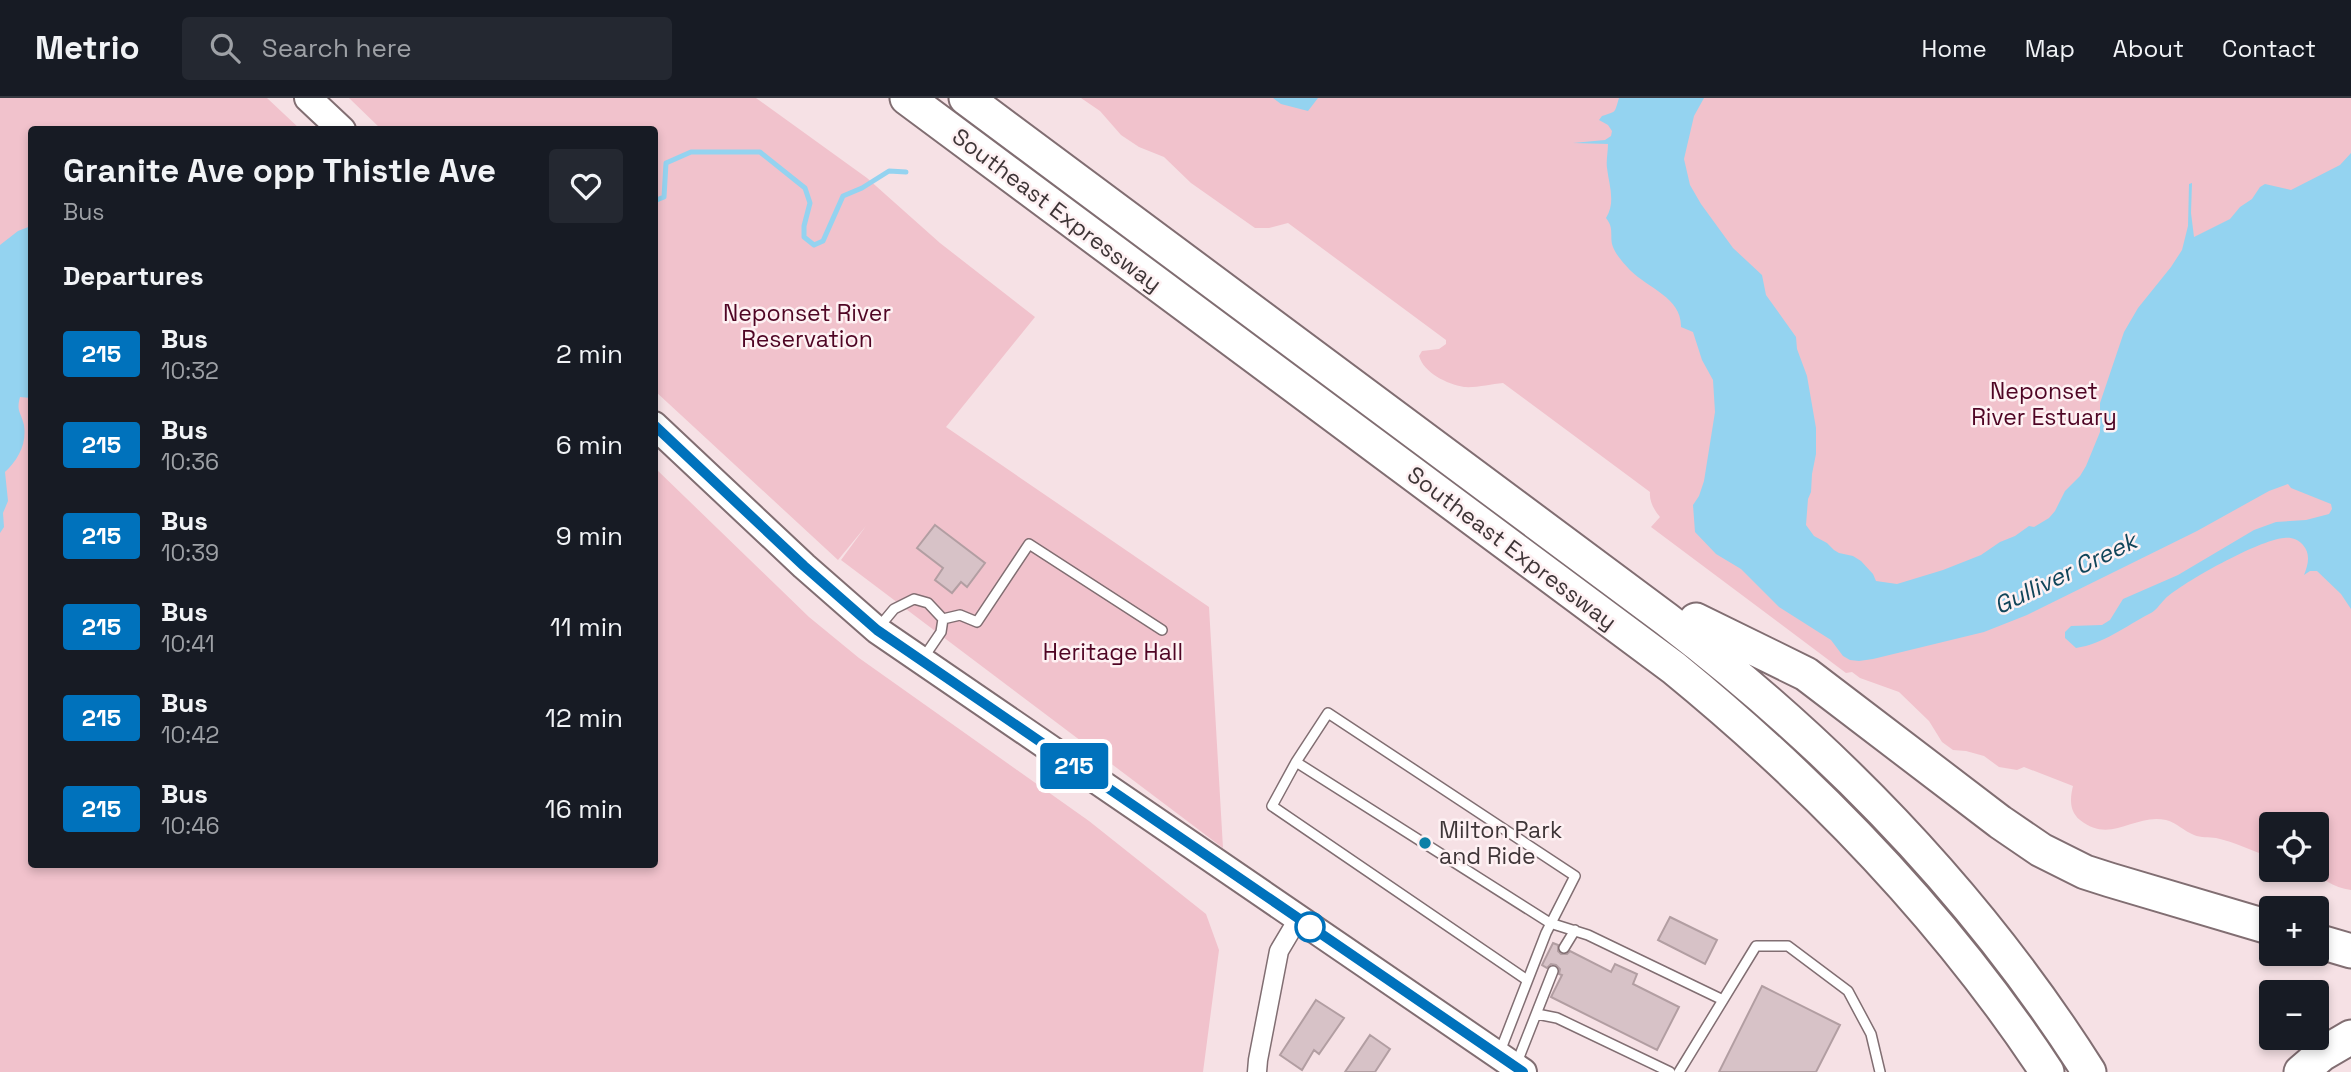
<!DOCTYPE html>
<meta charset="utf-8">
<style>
body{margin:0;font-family:"Space Grotesk",sans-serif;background:#242831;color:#f1f3f6;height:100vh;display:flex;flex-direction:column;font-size:26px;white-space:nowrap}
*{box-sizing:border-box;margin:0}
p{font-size:23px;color:#9ea1a6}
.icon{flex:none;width:38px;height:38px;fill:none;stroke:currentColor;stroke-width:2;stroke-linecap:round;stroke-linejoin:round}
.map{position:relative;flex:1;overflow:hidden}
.side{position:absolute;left:28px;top:28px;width:630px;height:742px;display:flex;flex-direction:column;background:#171b24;border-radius:7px;box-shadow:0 4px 10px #0003}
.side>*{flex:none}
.badge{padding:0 14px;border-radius:5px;font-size:24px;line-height:46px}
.controls{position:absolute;left:2259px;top:714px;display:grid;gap:14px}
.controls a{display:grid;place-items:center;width:70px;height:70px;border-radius:7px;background:#171b24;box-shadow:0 4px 10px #0003;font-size:35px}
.map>.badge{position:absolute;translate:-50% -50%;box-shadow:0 0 0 4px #fff}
h2{padding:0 35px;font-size:26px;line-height:63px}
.round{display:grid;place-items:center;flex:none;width:74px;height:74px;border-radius:7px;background:#242831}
.overview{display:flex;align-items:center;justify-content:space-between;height:119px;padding:0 35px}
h1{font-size:33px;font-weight:700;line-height:52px}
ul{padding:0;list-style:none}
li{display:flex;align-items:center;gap:21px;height:91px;padding:0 35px}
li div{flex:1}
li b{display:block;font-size:26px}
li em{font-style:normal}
li .badge{min-width:77px;font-weight:700;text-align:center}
header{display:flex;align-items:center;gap:42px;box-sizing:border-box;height:98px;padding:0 35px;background:#171b24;border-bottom:2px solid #363941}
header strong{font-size:33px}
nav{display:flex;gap:38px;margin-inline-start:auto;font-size:24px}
.search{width:490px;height:63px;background:#242831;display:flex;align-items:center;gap:18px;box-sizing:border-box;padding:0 24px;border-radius:7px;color:#9ea1a6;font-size:26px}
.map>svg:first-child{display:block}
.green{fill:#f1c2cc}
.water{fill:#94d3f0}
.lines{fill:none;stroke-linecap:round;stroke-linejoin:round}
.stream{stroke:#94d3f0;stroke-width:5}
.building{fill:#d7c2c7;stroke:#b29ea2;stroke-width:2}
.service-casing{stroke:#816e72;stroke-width:12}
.minor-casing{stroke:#816e72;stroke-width:21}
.secondary-casing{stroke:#816e72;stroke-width:30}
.motorway-casing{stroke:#816e72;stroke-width:37}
.service{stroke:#fff;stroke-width:9}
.minor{stroke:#fff;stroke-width:18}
.secondary{stroke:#fff;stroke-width:26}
.motorway{stroke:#fff;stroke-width:33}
.line-casing{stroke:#fff;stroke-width:16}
.line{stroke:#0072bc;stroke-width:10}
.poi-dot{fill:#0b80a7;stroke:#fef1f3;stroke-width:2.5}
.stop-dot{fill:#fff;stroke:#0072bc;stroke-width:3.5}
.labels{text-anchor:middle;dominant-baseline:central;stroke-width:5;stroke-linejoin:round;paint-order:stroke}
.street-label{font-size:23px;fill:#3e3537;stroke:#fef1f3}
.park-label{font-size:23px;fill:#4f0524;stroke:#fef1f3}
.poi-label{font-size:23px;fill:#3e3537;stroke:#fef1f3;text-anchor:start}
.water-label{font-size:24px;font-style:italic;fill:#10455a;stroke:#fef1f3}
</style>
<header>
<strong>Metrio</strong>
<div class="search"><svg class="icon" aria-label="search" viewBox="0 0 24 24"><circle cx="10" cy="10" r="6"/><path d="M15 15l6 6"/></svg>Search here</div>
<nav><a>Home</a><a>Map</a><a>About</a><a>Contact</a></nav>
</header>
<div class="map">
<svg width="2351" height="974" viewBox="0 0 2351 974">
<rect width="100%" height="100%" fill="#f6e1e5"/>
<path class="green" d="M0,0H267L300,31L32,32V766H654L655,370L809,519L859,560L1089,723L1206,816L1219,852L1203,974H0Z
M349,0H756L867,80L940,145L1035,219L946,329L1209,509L1223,750L841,462L866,428L838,462L655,293L654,32L381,31Z
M1081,0H2351V792C2333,790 2321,778 2304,772H2317V726H2272L2271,760C2254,753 2234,744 2216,740C2209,739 2201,740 2194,737C2184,733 2177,725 2166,722C2134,715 2111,747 2080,722C2069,713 2070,700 2073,688L2024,669L2017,672L1999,669L1984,658L1966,653L1953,652L1942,644L1929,623L1899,594L1860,580L1852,574L1846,575L1651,429L1660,419C1654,412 1649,403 1650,394L1503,285C1491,286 1476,290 1464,289C1447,286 1424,275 1419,258L1422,253L1439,251L1446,246V242L1288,125L1269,130H1255L1191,85L1164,59L1139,49L1121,37L1100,13Z"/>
<path class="water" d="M1273,0H1318L1308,13L1281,6Z
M1619,0H1704L1694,18L1684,61L1690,87L1701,106L1733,150L1762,177L1766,197L1796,239L1797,251L1807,278L1816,330V356L1812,376L1811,394L1808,401L1806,427L1814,438L1827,445L1834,452L1839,455L1853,458L1861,463L1873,476L1876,483L1897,486L1943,472L1981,457L2000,444L2015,438L2029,428L2034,429L2049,420L2055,413L2065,393L2080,378L2086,368L2100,334V305L2124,234L2138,210L2171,169L2182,152L2188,128L2189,86L2192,85L2191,115L2194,139L2230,121L2240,109L2252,101L2260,89L2265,86L2291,92L2340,67L2351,55V511L2341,496L2317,473H2310L2304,477C2308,467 2311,456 2303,447C2298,441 2291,439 2284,440C2259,442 2183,484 2165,501C2159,507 2156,513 2149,516C2126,528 2103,546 2076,550L2065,540V534L2071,528L2102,527L2110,522L2123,501L2178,477L2254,432L2276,424L2306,422L2329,416L2332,411L2331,406L2291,390L2288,386L2269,393L2197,433L2027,517L1984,534L1873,561L1859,563L1850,562L1843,558L1831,542L1779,509L1741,471L1716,456L1695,434L1693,407L1699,398L1704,383L1715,314L1713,282L1702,262L1693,234L1681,229C1682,200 1648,190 1631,173C1625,167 1614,155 1612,146C1610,136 1614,130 1606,120C1616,104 1609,87 1607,70C1606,62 1608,54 1608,46L1573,45L1605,42L1611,38L1612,33L1608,27L1599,22L1602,18C1617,13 1614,16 1619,0Z
M31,128V300L20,299C16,314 21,314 24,327C27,346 18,362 5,374L8,403L3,415L4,429L0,435V147L18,133Z"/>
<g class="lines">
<path class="stream" d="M654,103L664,99L666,65L691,54H760L805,90L810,105L804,128V139L814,147L823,143L843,98L862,90L889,73L906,74"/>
</g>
<path class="building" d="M935,427L985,465L967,489L961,484L952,495L935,482L943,470L917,450Z
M1670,819L1717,842L1705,866L1658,842Z
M1553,845L1558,847V853L1561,856H1567L1570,853L1611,874L1615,866L1637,876L1633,886L1679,909L1657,952L1551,899L1562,877L1559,876L1560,871L1556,867L1551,866L1547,870L1542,867Z
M1762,888L1840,927L1816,974H1719Z
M1316,902L1344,920L1319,956L1314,952L1302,972L1280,957Z
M1370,937L1390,951L1375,974H1345Z"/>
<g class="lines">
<g class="service-casing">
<path id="service" d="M943,521L960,517L977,524L1029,446L1162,532
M879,529L894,511L914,501L928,505L943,521L941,534L924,559
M1296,664L1272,708L1527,882
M1564,850L1575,832
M1537,916L1557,920L1670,974
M1499,956L1546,835L1575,778L1328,615L1296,664L1550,825L1588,837L1723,902
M1516,967L1553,873
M1679,974L1756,848H1788L1848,893L1871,936L1880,974"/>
</g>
<g class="minor-casing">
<path id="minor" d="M1257,974L1258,962L1279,853L1298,821"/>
</g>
<g class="secondary-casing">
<path id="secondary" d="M308,0L342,32
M654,327L804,468L877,532L1523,974"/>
</g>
<g class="motorway-casing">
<path id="motorway" d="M907,0L1674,570C1817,687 1945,819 2047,974
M966,0L1666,521C1832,648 1977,797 2089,974
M1696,522L1806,576L2000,724L2041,752L2085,774L2110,782L2272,830
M2317,843L2351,853
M2301,974L2322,956L2351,939"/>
</g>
<use href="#service" class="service"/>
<use href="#minor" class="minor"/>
<use href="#secondary" class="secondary"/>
<use href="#motorway" class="motorway"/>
</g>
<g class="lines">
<g class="line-casing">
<path id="line" d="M654,327L804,468L877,532L1523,974"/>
</g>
<use href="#line" class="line"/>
</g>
<circle class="poi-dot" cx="1425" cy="745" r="7"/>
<circle class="stop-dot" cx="1310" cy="829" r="14"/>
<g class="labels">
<g class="street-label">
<text transform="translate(1057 112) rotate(37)">Southeast Expressway</text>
<text transform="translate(1512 450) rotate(37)">Southeast Expressway</text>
</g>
<g class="park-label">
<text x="807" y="215">Neponset River<tspan x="807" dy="26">Reservation</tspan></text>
<text x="2044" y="293">Neponset<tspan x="2044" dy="26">River Estuary</tspan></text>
<text x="1113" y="554">Heritage Hall</text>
</g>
<g class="poi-label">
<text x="1439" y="732">Milton Park<tspan x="1439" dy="26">and Ride</tspan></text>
</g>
<g class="water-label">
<text transform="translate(2065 475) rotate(-26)">Gulliver Creek</text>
</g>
</g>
</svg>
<div class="controls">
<a><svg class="icon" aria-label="locate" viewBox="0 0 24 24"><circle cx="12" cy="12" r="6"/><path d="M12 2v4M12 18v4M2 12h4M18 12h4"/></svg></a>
<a>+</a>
<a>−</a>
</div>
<b class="badge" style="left:1074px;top:668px;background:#0072bc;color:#fff">215</b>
<section class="side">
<div class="overview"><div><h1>Granite Ave opp Thistle Ave</h1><p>Bus</p></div><a class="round"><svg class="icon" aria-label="heart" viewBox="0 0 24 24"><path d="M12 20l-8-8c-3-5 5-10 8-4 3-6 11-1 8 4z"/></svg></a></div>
<h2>Departures</h2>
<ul>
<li><span class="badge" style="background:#0072bc;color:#fff">215</span><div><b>Bus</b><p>10:32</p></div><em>2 min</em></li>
<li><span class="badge" style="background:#0072bc;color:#fff">215</span><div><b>Bus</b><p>10:36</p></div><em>6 min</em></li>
<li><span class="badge" style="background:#0072bc;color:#fff">215</span><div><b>Bus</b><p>10:39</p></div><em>9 min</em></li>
<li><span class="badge" style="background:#0072bc;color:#fff">215</span><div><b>Bus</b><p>10:41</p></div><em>11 min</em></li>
<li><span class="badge" style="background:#0072bc;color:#fff">215</span><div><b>Bus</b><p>10:42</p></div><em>12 min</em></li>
<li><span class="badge" style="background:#0072bc;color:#fff">215</span><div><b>Bus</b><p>10:46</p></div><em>16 min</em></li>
</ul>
</section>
</div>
